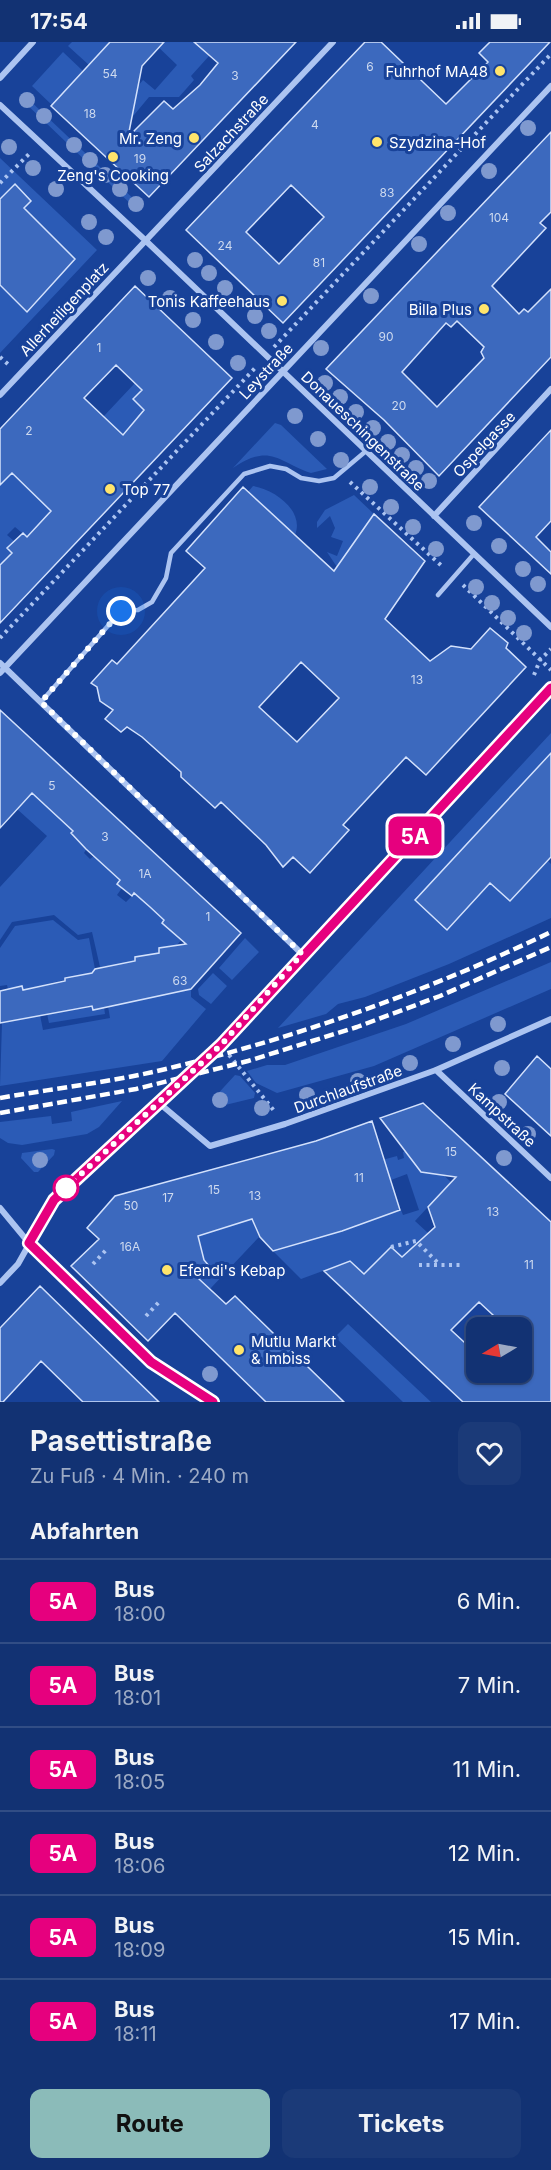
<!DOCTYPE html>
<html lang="de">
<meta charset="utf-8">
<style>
body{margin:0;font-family:Inter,sans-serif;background:#1b3a78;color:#f1f3f6;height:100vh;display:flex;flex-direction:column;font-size:22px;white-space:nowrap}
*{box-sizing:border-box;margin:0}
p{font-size:20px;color:#9caac4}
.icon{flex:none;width:33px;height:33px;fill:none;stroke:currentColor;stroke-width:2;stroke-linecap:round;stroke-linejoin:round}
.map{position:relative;height:1360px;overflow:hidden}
.drawer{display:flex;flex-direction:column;background:#123273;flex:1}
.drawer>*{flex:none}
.badge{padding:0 12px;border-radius:9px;font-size:21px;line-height:39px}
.needle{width:39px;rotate:260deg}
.controls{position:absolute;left:466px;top:1275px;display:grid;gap:12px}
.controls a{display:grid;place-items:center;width:66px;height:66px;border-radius:12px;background:#123273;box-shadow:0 2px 4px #0004,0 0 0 2px #314d85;font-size:30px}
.you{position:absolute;width:30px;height:30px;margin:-15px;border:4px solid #fff;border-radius:50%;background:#1a73e8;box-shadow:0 0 0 9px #1a73e833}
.map>.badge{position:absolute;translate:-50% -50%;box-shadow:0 0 0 3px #fff}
h2{padding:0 30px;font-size:22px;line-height:54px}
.round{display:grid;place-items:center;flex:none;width:63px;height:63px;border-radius:12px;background:#1b3a78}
.summary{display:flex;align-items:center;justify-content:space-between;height:102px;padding:0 30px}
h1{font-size:28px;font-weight:700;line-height:45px}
.action{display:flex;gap:12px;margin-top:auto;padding:12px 30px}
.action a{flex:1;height:69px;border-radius:12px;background:#8bbbb9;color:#111;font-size:24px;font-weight:700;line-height:69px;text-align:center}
.action a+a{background:#1b3a78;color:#f1f3f6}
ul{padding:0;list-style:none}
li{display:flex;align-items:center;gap:18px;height:84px;padding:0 30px;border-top:2px solid #314d85}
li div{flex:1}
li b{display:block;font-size:22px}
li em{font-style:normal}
li .badge{min-width:66px;font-weight:700;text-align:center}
.status{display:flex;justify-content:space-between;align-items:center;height:42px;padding:0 30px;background:#123273;direction:ltr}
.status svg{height:16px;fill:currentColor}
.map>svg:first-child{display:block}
.green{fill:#2b5bb6}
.building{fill:#3c69be;stroke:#d3e1fc;stroke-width:1.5;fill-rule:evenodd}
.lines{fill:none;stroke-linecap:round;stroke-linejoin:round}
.path{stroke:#acc4f1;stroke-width:4;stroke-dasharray:3 4.5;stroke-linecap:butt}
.service{stroke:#acc4f1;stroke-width:4.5}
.minor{stroke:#acc4f1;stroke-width:6}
.rail{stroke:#fff;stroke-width:4.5;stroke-dasharray:10 4.5;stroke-linecap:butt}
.tree{fill:#7f99cf}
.line-casing{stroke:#fff;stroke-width:14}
.line{stroke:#e6007e;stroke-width:9}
.walk{stroke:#fff;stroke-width:6;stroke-dasharray:0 10.8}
.poi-dot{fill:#ffe46c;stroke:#184299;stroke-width:2}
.stop-dot{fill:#fff;stroke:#e6007e;stroke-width:3}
.labels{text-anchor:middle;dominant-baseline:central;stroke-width:6;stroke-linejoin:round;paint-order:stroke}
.number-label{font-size:12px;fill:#cedaef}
.poi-label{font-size:15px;fill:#fff;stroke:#184299;text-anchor:end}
.street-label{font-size:15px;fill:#fff;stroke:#184299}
</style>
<div class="status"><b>17:54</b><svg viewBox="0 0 49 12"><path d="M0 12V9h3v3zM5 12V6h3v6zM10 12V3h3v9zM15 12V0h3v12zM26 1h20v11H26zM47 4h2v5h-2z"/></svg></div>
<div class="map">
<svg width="551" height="1360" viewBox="0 0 551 1360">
<rect width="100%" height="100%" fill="#184299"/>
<path class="green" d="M72,0H110L89,23L68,4Z
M153,0H194L209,14L191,34L194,38L179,55H149L129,79L133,50L143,38L155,48L177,23Z
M63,10L83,29L52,63L32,44Z
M24,53L140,163L136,167L21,57Z
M0,116L97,208L0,311Z
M135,341L145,345L133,356L144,368L123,393L103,375Z
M275,381L281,383L327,427L311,431C277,419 270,401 233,426Z
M12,432L51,469L27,495L15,485L7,493L14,499L8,506L12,511L0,523V443Z
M253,444C274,447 305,469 295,493L248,450Z
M354,453L374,472L337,525L327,510L337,514L343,499L331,495L335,486L330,474L317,486V480L325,468Z
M551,691V711L447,888L490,841L510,859L548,819L551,822V876L449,922L365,955L338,962L326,972L278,986Z
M2,723L73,789L71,791L87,806L84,811L90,817L94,814L120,838L122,846L117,853L126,860L135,851L165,878L162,881L175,893L184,895L169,912L168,904L159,906V911L135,915L136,924L117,928L116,923L100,925L92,890L78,893L54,873L12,880L0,898V845L47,794L7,758Z
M53,878L78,898L89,896L95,927L92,931L23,948L22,944L8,947L7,943L0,944V906L15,884Z
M245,896L259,910L232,938L219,926Z
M551,920V947L374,1024L277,1051L256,1041L247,1029L267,1023H285L406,982Z
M213,931L227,944L211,962L199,953L198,947Z
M191,947V955L206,967L162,1019L0,1044L2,981L40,973L43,988L110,976L108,964Z
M92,964L104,965L105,972L49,981L47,972Z
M235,1033L240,1034L255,1051L254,1056L217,1065L213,1062V1057Z
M122,1059L99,1085L87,1092L22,1103L8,1101L0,1096V1080L51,1074L52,1082L72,1079L71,1070Z
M52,1107L55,1108L54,1113L38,1130H34L21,1116L22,1111Z
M415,1107L451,1140L415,1179L466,1226L419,1223L406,1211L402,1215L391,1205L364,1232L350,1219L301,1237L273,1209L342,1189L401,1168L403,1173L419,1168L407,1132L391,1138L382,1118L397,1114L398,1118L404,1116L403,1110Z
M246,1163L259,1195L210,1247L199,1237L210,1225L201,1216L194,1177L209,1173L214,1189L225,1186L221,1170Z
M348,1282L431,1360H403L335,1295Z"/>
<path class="building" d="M110,0H164L142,24L128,95L164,59L173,67L200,43L218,21L194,0H296L149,155L51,64Z
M365,0H381L446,62L488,20L479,11L490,0H550L283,281L186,188ZM291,143L324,175L279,222L246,190Z
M551,90V170L540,181L546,186L492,244L519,272L524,267L528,270L551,247V315L439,434L384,378L326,327ZM457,279L484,305L481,310L484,316L437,365L402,330L446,281L451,285Z
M15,142L31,159L24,166L75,217L27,270L0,243V157Z
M135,244L232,336L0,581V523L12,511L7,506L23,491L27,495L51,469L12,431L0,443V387ZM116,323L142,348L133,357L144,368L123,393L84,356Z
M551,388V479L536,495L551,510V532L479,465Z
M243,445L334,529L374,472L425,519L385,577L430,619L451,604L471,607L490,586L508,601L506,606L526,625L426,733L406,715L343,783L349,788L310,831L293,815L283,825L266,803L221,760L215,766L181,735V730L142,695L127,685L121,690L105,677L113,668L100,659L97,645L91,641L112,618L117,622L205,526L186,509ZM301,620L339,656L297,700L259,665Z
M0,668L241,891L191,947L93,968L92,964L0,981V949L22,944L23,948L65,939V936L92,931L95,927L135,919V915L159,911V906L186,902L162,881L164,878L150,865L134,851L132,854L117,842L120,838L86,807L71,791L73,789L32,751L0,786Z
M551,711V815L510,859L490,841L447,888L415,858Z
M537,1014L551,1027V1094L505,1052Z
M423,1061L551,1180V1360H463L324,1229L350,1219L364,1232L391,1205L402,1215L435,1185L428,1165L456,1135L421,1130L380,1076ZM479,1260L507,1286H522V1330H477V1312L451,1288Z
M372,1079L400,1168L342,1189L273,1209L260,1195L252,1177L198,1194L204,1218L210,1225L199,1237L226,1262L235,1254L344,1360H266L175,1271L148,1299L71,1224L99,1197L87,1186L115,1154L316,1099Z
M40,1244L159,1360H83L41,1319L3,1360H0V1286Z"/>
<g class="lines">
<path class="path" d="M0,141L31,110
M274,305L551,12
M0,315L10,324
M350,440L444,526
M463,543L551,628
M0,596L257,324
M534,633L540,618L551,607
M229,1013L275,1070
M391,1205L416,1199L440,1223
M93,1222L106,1208
M419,1223H462
M146,1274L159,1260"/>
<path class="service" d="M438,553L473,513
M41,660L121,569L138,568L152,560L166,536L171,511L244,432L270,424L286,427L301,436L319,439L334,436L366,409"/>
<path class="minor" d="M0,36L33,0
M0,63L145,198L551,585
M0,353L333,0
M434,474L551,347
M0,621L302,912
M0,631L551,44
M436,1028L551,1136
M159,1061L210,1104L285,1082L436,1028L551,977
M0,1166L29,1201L151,1320L213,1360
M0,1241L18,1222L54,1158L221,1003L551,646"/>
<path class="rail" d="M0,1056C51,1047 103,1041 153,1030C290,998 424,951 551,890
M0,1071L136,1047L248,1019L357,985L440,954L551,905"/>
</g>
<g class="tree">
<circle cx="27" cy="58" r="8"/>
<circle cx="44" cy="74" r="8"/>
<circle cx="528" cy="86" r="8"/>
<circle cx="74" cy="103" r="8"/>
<circle cx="9" cy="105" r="8"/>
<circle cx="90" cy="118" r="8"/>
<circle cx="33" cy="126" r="8"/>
<circle cx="489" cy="129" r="8"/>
<circle cx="105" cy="133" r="8"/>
<circle cx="56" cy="147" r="8"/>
<circle cx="120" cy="147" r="8"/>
<circle cx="136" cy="162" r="8"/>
<circle cx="448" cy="171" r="8"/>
<circle cx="89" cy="180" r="8"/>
<circle cx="106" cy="195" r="8"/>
<circle cx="419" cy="202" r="8"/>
<circle cx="195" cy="218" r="8"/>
<circle cx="209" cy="231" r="8"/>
<circle cx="148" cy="236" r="8"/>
<circle cx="225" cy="246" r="8"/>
<circle cx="371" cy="254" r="8"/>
<circle cx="170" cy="256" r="8"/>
<circle cx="255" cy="274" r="8"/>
<circle cx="193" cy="278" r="8"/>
<circle cx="269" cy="289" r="8"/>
<circle cx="216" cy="300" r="8"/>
<circle cx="321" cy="306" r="8"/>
<circle cx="238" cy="321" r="8"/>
<circle cx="325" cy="341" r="8"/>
<circle cx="340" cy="355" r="8"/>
<circle cx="356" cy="370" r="8"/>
<circle cx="295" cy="374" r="8"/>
<circle cx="373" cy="386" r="8"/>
<circle cx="318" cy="397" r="8"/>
<circle cx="388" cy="400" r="8"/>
<circle cx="402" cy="413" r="8"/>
<circle cx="341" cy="418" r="8"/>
<circle cx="416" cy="426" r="8"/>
<circle cx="429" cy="439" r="8"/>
<circle cx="370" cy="445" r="8"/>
<circle cx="391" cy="465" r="8"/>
<circle cx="474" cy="481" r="8"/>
<circle cx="413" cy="485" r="8"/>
<circle cx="499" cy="504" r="8"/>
<circle cx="436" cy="507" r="8"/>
<circle cx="523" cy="527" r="8"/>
<circle cx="538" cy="542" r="8"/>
<circle cx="476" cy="545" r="8"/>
<circle cx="492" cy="561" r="8"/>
<circle cx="508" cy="576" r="8"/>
<circle cx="524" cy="591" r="8"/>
<circle cx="498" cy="982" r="8"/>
<circle cx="453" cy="1002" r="8"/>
<circle cx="410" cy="1021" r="8"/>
<circle cx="502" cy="1026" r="8"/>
<circle cx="358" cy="1039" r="8"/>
<circle cx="307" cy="1053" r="8"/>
<circle cx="220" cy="1058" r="8"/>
<circle cx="499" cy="1060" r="8"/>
<circle cx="262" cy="1066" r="8"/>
<circle cx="528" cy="1092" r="8"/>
<circle cx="504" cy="1116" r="8"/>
<circle cx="40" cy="1118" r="8"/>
<circle cx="210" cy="1332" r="8"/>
</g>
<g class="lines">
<g class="line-casing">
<path id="line" d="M213,1360L151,1320L29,1201L54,1158L221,1003L551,646"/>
</g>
<use href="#line" class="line"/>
<path class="walk" d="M66,1146L221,1003L302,912L41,660L121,569"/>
</g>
<g class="poi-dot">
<circle cx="500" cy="29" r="6"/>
<circle cx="194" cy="96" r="6"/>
<circle cx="377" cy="100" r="6"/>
<circle cx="113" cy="115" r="6"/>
<circle cx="282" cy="259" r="6"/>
<circle cx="484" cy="267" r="6"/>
<circle cx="110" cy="447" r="6"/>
<circle cx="167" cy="1228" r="6"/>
<circle cx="239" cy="1308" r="6"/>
</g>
<circle class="stop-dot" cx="66" cy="1146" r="12"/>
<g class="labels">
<g class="number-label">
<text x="370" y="24">6</text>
<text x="110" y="31">54</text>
<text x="235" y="33">3</text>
<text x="90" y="71">18</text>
<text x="315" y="82">4</text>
<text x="140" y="116">19</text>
<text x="387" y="150">83</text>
<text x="499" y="175">104</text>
<text x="225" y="203">24</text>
<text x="319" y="220">81</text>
<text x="386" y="294">90</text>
<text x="99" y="305">1</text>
<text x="399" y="363">20</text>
<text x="29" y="388">2</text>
<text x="417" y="637">13</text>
<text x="52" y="743">5</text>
<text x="105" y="794">3</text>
<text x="145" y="831">1A</text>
<text x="208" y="874">1</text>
<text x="180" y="938">63</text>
<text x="451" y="1109">15</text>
<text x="359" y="1135">11</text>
<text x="214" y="1147">15</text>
<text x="255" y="1153">13</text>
<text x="168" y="1155">17</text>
<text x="131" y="1163">50</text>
<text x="493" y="1169">13</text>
<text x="130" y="1204">16A</text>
<text x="529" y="1222">11</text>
</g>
<g class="poi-label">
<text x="488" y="29">Fuhrhof MA48</text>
<text x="182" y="96">Mr. Zeng</text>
<text x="389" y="100" text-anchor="start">Szydzina-Hof</text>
<text x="113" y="133" text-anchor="middle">Zeng's Cooking</text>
<text x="270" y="259">Tonis Kaffeehaus</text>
<text x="472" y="267">Billa Plus</text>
<text x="122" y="447" text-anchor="start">Top 77</text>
<text x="179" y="1228" text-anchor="start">Efendi's Kebap</text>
<text x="251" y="1299" text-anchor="start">Mutlu Markt<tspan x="251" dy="17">&amp; Imbiss</tspan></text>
</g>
<g class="street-label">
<text transform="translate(231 91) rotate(-47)">Salzachstraße</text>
<text transform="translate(64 267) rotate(-47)">Allerheiligenplatz</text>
<text transform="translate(266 329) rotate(-47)">Leystraße</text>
<text transform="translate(363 389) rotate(44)">Donaueschingenstraße</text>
<text transform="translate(484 402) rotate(-47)">Ospelgasse</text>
<text transform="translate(348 1047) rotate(-20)">Durchlaufstraße</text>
<text transform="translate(502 1073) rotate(43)">Kampstraße</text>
</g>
</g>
</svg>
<div class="controls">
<a><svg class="needle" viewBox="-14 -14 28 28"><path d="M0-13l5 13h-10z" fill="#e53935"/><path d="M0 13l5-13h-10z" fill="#9caac4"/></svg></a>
</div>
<div class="you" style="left:121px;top:569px"></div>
<b class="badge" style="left:415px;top:794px;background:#e6007e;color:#fff">5A</b>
</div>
<section class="drawer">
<div class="summary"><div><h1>Pasettistraße</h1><p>Zu Fuß · 4 Min. · 240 m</p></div><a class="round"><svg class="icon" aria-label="heart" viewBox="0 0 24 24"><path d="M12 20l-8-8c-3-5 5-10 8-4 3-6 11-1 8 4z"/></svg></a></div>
<h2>Abfahrten</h2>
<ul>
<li><span class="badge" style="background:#e6007e;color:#fff">5A</span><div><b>Bus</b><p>18:00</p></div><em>6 Min.</em></li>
<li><span class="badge" style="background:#e6007e;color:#fff">5A</span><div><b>Bus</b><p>18:01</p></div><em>7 Min.</em></li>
<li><span class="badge" style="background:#e6007e;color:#fff">5A</span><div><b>Bus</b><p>18:05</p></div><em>11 Min.</em></li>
<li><span class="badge" style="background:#e6007e;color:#fff">5A</span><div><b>Bus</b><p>18:06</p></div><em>12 Min.</em></li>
<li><span class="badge" style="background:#e6007e;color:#fff">5A</span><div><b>Bus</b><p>18:09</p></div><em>15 Min.</em></li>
<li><span class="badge" style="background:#e6007e;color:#fff">5A</span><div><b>Bus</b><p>18:11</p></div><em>17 Min.</em></li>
</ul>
<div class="action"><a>Route</a><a>Tickets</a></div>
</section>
